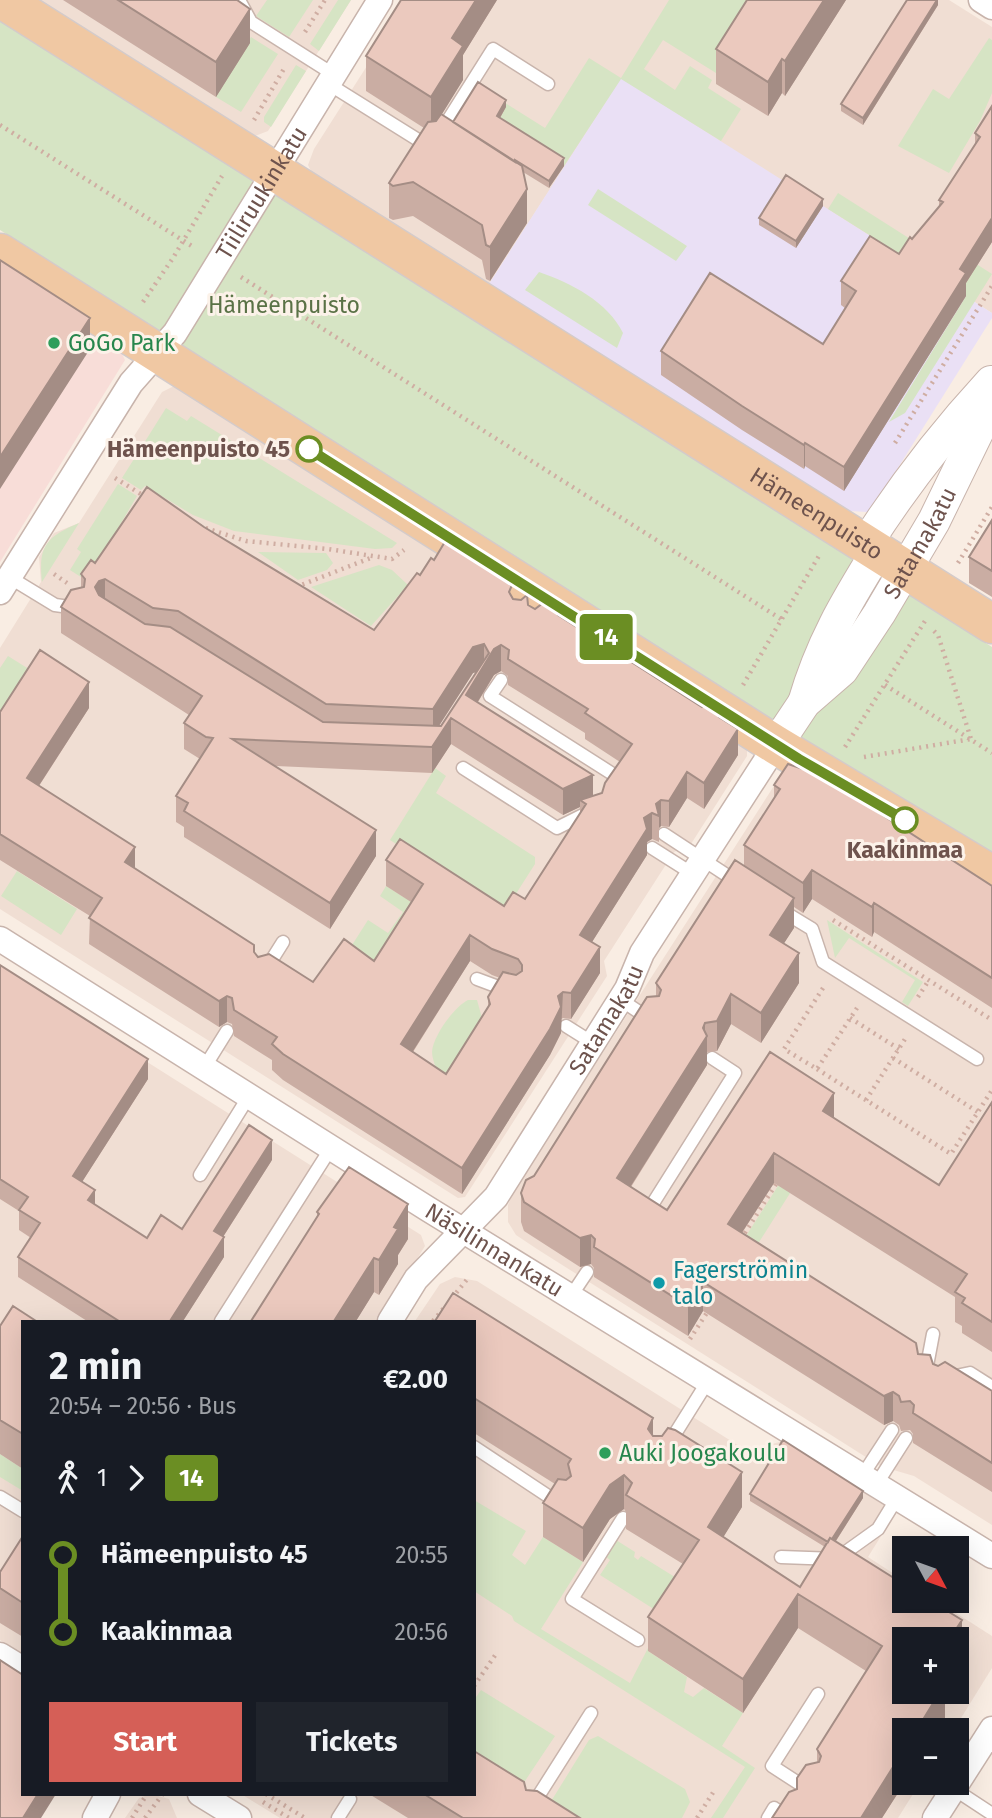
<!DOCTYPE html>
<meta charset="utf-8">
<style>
body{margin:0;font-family:"Fira Sans",sans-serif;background:#20242c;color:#f1f3f6;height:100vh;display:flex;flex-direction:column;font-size:26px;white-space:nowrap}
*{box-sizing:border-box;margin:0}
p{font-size:23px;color:#9ea1a6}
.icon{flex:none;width:38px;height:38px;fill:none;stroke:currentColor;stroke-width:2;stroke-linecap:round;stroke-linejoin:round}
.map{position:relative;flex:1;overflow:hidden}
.panel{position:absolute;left:21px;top:1320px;width:455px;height:476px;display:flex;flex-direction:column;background:#171b24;border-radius:0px;box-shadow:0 7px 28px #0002}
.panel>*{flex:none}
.badge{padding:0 14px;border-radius:5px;font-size:24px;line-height:46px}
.needle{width:46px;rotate:131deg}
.buttons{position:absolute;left:892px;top:1536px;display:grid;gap:14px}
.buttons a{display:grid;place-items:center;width:77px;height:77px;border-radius:0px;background:#171b24;box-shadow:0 7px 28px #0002;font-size:35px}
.map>.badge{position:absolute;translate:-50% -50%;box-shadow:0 0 0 4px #fff}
.legs{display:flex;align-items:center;gap:10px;height:77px;padding:0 28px;font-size:23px}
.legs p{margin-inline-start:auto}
.overview{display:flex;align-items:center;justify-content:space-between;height:119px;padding:0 28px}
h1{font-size:38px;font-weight:700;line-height:52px}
.cta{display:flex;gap:14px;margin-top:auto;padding:14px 28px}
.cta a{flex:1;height:80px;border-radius:0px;background:#d55f57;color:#fff;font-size:28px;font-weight:700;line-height:80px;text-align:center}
.cta a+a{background:#20242c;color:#f1f3f6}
ul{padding:0 28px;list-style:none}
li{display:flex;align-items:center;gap:24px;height:77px;font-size:26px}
li i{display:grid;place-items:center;width:10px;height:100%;margin:0 9px;background:currentColor}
li i::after{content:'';width:18px;height:18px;margin:-9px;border:5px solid;border-radius:50%;background:#171b24}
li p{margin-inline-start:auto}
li:first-child i{background:linear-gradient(#0000 50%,currentColor 0)}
li:last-child i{background:linear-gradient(currentColor 50%,#0000 0)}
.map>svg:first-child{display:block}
.residential{fill:#f0ded3;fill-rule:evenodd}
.commercial{fill:#f8ddd8}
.education{fill:#eae0f5}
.green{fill:#d6e4c4}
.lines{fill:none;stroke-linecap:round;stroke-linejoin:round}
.service-casing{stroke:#c8b4ac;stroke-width:15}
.minor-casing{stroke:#c8b4ac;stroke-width:27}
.tertiary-casing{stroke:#c8b4ac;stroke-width:34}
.primary-casing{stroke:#d4cbca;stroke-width:41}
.path{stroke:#cfada2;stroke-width:4.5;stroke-dasharray:2 5;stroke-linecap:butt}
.service{stroke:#fff;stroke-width:12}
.minor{stroke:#fff;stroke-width:24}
.tertiary{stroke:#fff;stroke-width:32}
.primary{stroke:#f0c8a3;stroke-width:38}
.wall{fill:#caada3;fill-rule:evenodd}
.shaded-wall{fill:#a48d85}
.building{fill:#ebc9be;stroke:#a48d85;stroke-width:2;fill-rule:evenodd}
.line-1-casing{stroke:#fff;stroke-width:16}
.line-1{stroke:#6b8e23;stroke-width:10}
.leisure-dot{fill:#2e9e5b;stroke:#fcf2e9;stroke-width:2.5}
.stop-1-dot{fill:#fff;stroke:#6b8e23;stroke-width:3.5}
.culture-dot{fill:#0f9aa8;stroke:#fcf2e9;stroke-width:2.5}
.labels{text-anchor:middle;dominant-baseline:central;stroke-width:6;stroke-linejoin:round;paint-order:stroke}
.street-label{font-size:23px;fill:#6e534d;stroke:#fcf2e9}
.park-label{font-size:23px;fill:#5a7246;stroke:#fcf2e9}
.leisure-label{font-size:23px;fill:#27864d;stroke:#fcf2e9;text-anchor:start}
.stop-label{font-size:23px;font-weight:bold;fill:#6e534d;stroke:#fcf2e9;text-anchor:end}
.culture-label{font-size:23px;fill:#0d838f;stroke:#fcf2e9;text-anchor:start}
</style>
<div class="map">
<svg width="992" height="1818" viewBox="0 0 992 1818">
<rect width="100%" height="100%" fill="#f9ede3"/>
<path class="residential" d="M39,0H351L268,131L255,136Z
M409,0H949L992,27V313L621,79L489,284L311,171L308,165L314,149Z
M174,386L747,750V756L691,844L674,852L604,961L607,976L465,1197L458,1198L0,909V648L41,582L39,557L54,533L79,523L162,392Z
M779,778L992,902V1525L914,1476L880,1466L537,1249L516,1235L508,1222V1205L513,1193Z
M0,969L421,1235L425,1246L379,1321H23V1655L0,1640Z
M455,1277L477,1281L747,1451L783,1441L885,1506L875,1523L881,1536L868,1557L905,1581V1601H937L992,1636V1668L953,1731H905V1783H920L898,1818H280L241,1794H474V1321H415L440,1284ZM905,1640H957V1692H905Z
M151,1794L169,1799L177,1818H125L139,1798Z"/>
<path class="commercial" d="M0,288L50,308L122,354L125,360L0,562Z"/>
<path class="education" d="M621,78L992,313V318L874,506L867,512L850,511L489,284Z"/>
<path class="green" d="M267,0H313L289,37L256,16Z
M338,0H351L319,51L310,44Z
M669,0H763L716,73L663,40L644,69L675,90L690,66L712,80L708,88L741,109L721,141L621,79L564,166L497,123L491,94L545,128L589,58L621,78Z
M0,21L992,647V859L0,230Z
M251,37L278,54L241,112L216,97Z
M989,38L992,40V93L980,121L949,173L898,146L933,89L949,99Z
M296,65L306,71L271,127L264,122V117Z
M598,189L687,246L676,261L588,205Z
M838,193L926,249L934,237L992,274L905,413L889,422L966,296L828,209Z
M539,272C571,283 608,302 623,333L617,348L525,290Z
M166,408L187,421L191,416L397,543L392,548L375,549L234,531L193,515L145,486L141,490L122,478Z
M118,484L137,496L87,581L70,570L81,552L77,549Z
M79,523L42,582C38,546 46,537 79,523Z
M258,552L326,553L333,563L327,570L298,580Z
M379,565L392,570L408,585L371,626L311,587Z
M8,656L40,676L0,739V668Z
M435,768L446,776L436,793L535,857V864L503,914L390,840Z
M17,871L77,909L61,935L1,896Z
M386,886L405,898L435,891L353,1020L324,989L368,920L388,933L403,912L380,896Z
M827,920L923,982L908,1006L902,1002L915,980L849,938L835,958Z
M468,1000H477L487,1036L454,1081L436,1070C435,1064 432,1058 432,1052C433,1036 454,1007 468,1000Z
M811,1134L823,1141L737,1277L725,1269Z
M0,1454L23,1469V1491L0,1477Z
M474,1500L526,1531L512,1555L525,1565L543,1537L583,1562L541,1629L630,1683L663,1619L660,1613L600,1575L610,1560L605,1556L616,1540L635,1552L634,1557L638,1560L641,1556L691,1587L648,1651L687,1677L684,1692L693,1697L704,1688L743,1713L722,1746L755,1768L723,1818H711L745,1767L514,1621L512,1616L474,1591Z
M481,1690L555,1736L525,1781L519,1784L474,1762V1700Z
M598,1736L685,1789L690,1802L682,1818H570L550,1803L589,1740Z"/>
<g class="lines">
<g class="service-casing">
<path id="service" d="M239,0L251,22L333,74
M327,83L431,148
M440,133L493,49L548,84
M9,577L55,605L77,608
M501,680L490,696L611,773
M463,768L557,828L591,811
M664,834L737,882
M652,848L693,874
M779,909L812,929L823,962L977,1059
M266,969L283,942
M477,979L509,991
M621,1000L651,1020
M566,1026L593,1043
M204,1068L227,1031
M200,1175L249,1096
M650,1208L735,1073L712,1058
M571,1296L587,1272
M221,1321L331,1148
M926,1371L933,1334
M951,1377L970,1373L992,1387
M668,1445L708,1381
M474,1447L560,1504
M862,1476L892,1430
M876,1485L906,1438
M0,1497L23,1511
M623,1518L572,1599L638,1640
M781,1557L836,1559L878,1529L897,1498
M954,1789L992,1814
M809,1790L772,1766L818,1694
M338,1818L350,1799
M532,1818L539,1795L591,1713
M768,1818L774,1808L790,1818"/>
</g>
<g class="minor-casing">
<g id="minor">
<path d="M981,0L992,7"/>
<path id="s1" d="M0,592L131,383L175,333L380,0"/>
<path id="s2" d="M0,939L428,1209L992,1556"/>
<path id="s3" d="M390,1321L416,1279L496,1197L627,989L642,953L776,745"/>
<path d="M0,1655L23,1669"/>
<path d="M200,1794L239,1818"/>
<path d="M95,1818L108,1794"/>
<path d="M935,1818L992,1729"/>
</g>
</g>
<g class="tertiary-casing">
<g id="tertiary">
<path d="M866,544C903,486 944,433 991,382"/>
<path d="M804,703C821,644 845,604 877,552"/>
<path id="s4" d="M776,745L804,703L842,670L879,614L934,521L992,402"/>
</g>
</g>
<g class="primary-casing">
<g id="primary">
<path id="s5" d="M3,0L992,624"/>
<path d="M0,253L776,745L992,875"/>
</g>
</g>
<path class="path" d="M305,32L325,0
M254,120L285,67
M0,125L195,248
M241,277L781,619
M143,302L173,258L222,176
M895,443L992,286
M115,478L144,496
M199,526L246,541L328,549L392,559L404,550
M958,563L992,507
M54,574L67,583
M296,587L373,557
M934,631L938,635L971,739
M743,685L820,554
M885,685L992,753
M845,747L925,621
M864,757L971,739
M833,920L992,1020
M823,988L784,1049L817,1069L857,1008
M918,997L929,980
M850,1018L899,1049
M893,1058L978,1112
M817,1069L951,1154L992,1090
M866,1100L905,1039
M741,1239L778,1181
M452,1298L469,1277
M433,1321L444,1308
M690,1339L708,1311
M474,1686L496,1654
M266,1794L305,1818
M263,1802L289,1818
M132,1818L147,1794
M145,1818L162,1795
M697,1818L714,1791"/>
<use href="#service" class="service"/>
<use href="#minor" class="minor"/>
<use href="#tertiary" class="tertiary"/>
<use href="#primary" class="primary"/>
</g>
<path class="wall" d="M63,0H237L250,43L216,97Z
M497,0L463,55V80L441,115L453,122L506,107L500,118L564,166L549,188L523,172L527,223L490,281L486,279L482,260L413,216L393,220L389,218V183L424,128L366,91V56Z
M747,0H846L785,96L782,93L768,116L716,84V49Z
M938,0V5L863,125L841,111V104Z
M992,106V242L966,283V296L844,491L805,466L804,469L742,430L661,375V351L823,344L845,308L841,305V281L899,254L939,207V200L975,144V133Z
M823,206L796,248L759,225V218Z
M992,520V597L969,583V557Z
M204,527L374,630L420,575L512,598L513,599L535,609L560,616L721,718L738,755L704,809L687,798L669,827L661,826L659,828V842L652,839L647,842V855L592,942L600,973L571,1019L563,1018L561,1019V1033L550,1055L462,1194L283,1080L272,1070V1060L234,1036L232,1024L227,1022L219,1027L89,944L90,916L0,860V712L89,708L39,786L135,869L254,953L258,957L313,982L374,961L411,902L386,886V860L504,906L525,899L580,814V807L563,815L451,744L432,773L276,766L376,856L330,929L184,837V827L176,822V796L200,759L184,749V723L189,715L61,633V607L81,588V574L95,563ZM501,671L508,676V685L585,733V739L620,762L602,793L593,796L478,702L494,675ZM476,672L441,726H439L473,673ZM470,961L492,975L500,978L488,997V1008L446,1074L413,1052Z
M774,785L992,886V1008L874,932L872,937L812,899L803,913L794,907V928L783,944L799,983L761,1043L731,1024L717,1051L707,1052V1065L631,1187L667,1210L834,1119L939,1185L992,1102V1352L962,1333V1326L955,1322V1297L774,1183L742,1233L933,1364L992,1391V1492L913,1443V1434L910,1430L901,1431L899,1425L893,1421L884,1425L703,1311L688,1336L594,1277V1268L591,1264L580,1267L524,1231L521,1222V1193L534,1176L656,996V983L744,866V845L774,798Z
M0,965L148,1079L82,1182L95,1205L147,1238L182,1229L272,1160L223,1237L224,1257L183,1321H87L18,1277V1257L31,1238L19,1230V1211L0,1199Z
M317,1212L408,1239L398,1255V1264L379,1295L374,1292L356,1321H251L317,1217Z
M23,1321V1469L0,1454V1326Z
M474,1321L653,1436L742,1507L723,1537L800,1587L825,1547L750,1501V1494L863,1498L836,1541L962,1655L905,1640L945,1692V1718L937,1731H905V1782L882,1818H772L797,1789L817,1762V1749L866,1671L798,1628L743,1713L648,1651V1617L683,1564L626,1529V1512L624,1509L610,1519L583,1562L543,1537V1503L555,1484L474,1433Z
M23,1536V1637L0,1623V1572Z
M526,1790L580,1818H408L369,1794H474Z"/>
<path class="shaded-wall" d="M476,0H497L463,55V80L431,132V97L452,38Z
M824,0H846L785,96V61Z
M937,0H938V5L863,125V118Z
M250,9V43L216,97V62Z
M782,59V93L768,116V82Z
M506,100V107L497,123V116Z
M564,158V166L549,188V181Z
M527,189V223L490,281V247Z
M823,199V206L796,248V241Z
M992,218V242L966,283V296L844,491V467L960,269Z
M90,318V349L0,489V457Z
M805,443V466L804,469V445Z
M105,579V605L95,587L99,581Z
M484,644V665L494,649L501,645V671L494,675L466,721V695L481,671L473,673L433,735V709L473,647Z
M89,682V708L27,804V778Z
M451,718V744L432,773V747Z
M738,729V755L704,809V783Z
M687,772V798L669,827V801Z
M593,775V801L580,800V807L563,815V789Z
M661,800V826L659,828V816L656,804Z
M652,813V839L647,842V855L580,961V935L644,818Z
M376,830V856L330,929V903Z
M135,847V873L125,862Z
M812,870V899L803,913V883Z
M794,898V928L770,965V935Z
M874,903V932L872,937V907Z
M470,935V961L401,1070V1044Z
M600,947V973L571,1019V993Z
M799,953V983L761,1043V1013Z
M563,992L561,1033L550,1055L462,1194V1168L558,996Z
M731,994V1024L717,1051V1021Z
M227,996V1022L219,1027V1001Z
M705,1023V1039L707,1036V1065L617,1208V1178L703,1028Z
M148,1059V1079L73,1196V1176Z
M834,1093V1123L823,1111Z
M272,1140V1160L214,1251V1231Z
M774,1153V1183L728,1254V1224Z
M95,1190V1210L88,1200Z
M408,1204V1239L398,1255V1264L379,1295V1260L394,1227Z
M591,1235V1264L580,1267V1238Z
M224,1237V1257L183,1321H170Z
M374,1258V1292L356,1321H334Z
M703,1282V1311L688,1336V1306Z
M893,1392V1421L884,1425V1396Z
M653,1418V1453L648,1429Z
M742,1472V1507L708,1562V1527Z
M624,1475V1509L610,1519L583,1562V1528L610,1485Z
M863,1491V1498L830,1550V1543Z
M798,1594V1628L743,1713V1679Z
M962,1620V1655L957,1661V1640H949Z
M940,1692H945V1718L937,1731H916Z
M905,1748V1782L882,1818H861Z
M38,1794H56L41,1818H23Z"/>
<path class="building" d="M118,0H237L250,9L216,62Z
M401,0H476L452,38L463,46L431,97L366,56Z
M747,0H824L785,61L782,59L768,82L716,49Z
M907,0H937L863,118L841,104Z
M478,82L506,100L497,116L564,158L549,181L515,160V162L453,122Z
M992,106V218L960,269L966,273L844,467L805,443L804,445L742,406L661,351L710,273L823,344L856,291L841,281L870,236L899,254L910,237L912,239L943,202L939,200L980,137L975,133Z
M441,114L522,166L527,189L490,247L486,245L482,225L413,182L393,186L389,183L428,122L436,121Z
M786,175L823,199L796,241L759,218Z
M0,260L90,318L0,457Z
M147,487L204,527L374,630L417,573L420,575L431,558L434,560L446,540L512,585L509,592L513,599L521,600L527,595L528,605L535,609L547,600L560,608L558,615L702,707L709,702L721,710L719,717L738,729L704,783L687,772L669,801L661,800L656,804L659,816L652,813L644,818L647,829L580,935L600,947L571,993L563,992L558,996L561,1007L550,1029L462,1168L283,1054L272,1044L277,1037L234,1010L232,998L227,996L219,1001L89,918L102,898L0,834V712L40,650L89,682L27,778L135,847L125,862L254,945V952L258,957L269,954L313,982L344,939L374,961L423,884L386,860L400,839L504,906L513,892L525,899L586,804L580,800L602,793L605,783L632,744L585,713L588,709L508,659L509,650L501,645L494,649L466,695L593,775L563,789L451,718L432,747L232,739L376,830L330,903L184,811L188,803L176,796L213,738L206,737L184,723L202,696L61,607L71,590L84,587L85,579L81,574L91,560L95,563ZM105,579L153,608L178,611L326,704L433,709L473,647L484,644L489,653L441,726L323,722L170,627L145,624L99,595L95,587L99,581ZM470,935L492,949L518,959L522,965V971L516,975L503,972L488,997L490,1004L446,1074L401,1044Z
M992,520V571L969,557Z
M788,764L803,769L805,765L992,886V978L874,903L872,907L812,870L803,883L744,845L780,789L774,785Z
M735,860L794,898L770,935L799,953L761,1013L731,994L717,1021L705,1023L703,1028L707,1036L617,1178L667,1210L770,1052L834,1093L823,1111L939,1185L992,1102V1322L962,1303L965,1298L955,1292L967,1274L774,1153L728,1224L916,1343L918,1354L930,1355L933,1364L938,1366L945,1362L992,1391V1463L913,1413L914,1405L910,1401L901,1402L899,1396L893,1392L884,1396L703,1282L688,1306L594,1247L595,1239L591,1235L580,1238L524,1202L521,1193L526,1180L534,1176L647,997L659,996L661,990L656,983Z
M0,965L148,1059L73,1176L95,1190L88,1200L147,1238L161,1215L182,1229L249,1125L272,1140L214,1231L224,1237L170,1321H119L18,1257L40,1223L19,1210L28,1197L0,1179Z
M349,1167L408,1204L394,1227L398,1229L379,1260L374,1258L334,1321H251L319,1214L317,1212Z
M453,1293L653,1418L648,1429L653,1436H662L668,1428L675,1430L742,1472L708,1527L800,1587L830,1538L905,1585V1601H931L962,1620L949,1640H905V1692H940L916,1731H905V1748L861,1818H772L789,1792L797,1789V1778L806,1765L819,1762L821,1756L817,1749L882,1646L798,1594L743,1679L648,1617L699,1540L626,1495L632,1483L624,1475L610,1485L583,1528L543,1503L558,1479L566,1480L571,1476L568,1464L571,1459L474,1398V1321H435Z
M13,1306L36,1321H23V1434L0,1420V1326Z
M783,1440L863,1491L832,1539L830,1538L828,1542L750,1494Z
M23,1536V1603L0,1588V1572Z
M0,1660L23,1675V1794H38L23,1818H0Z
M474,1751L524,1782L526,1790L537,1791L580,1818H463L424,1794H474Z"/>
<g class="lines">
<g class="line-1-casing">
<path id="line-1" d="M309,449L799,759L905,820"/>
</g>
<use href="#line-1" class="line-1"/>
</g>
<g class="leisure-dot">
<circle cx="54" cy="343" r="7"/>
<circle cx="605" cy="1453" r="7"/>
</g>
<g class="stop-1-dot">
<circle cx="309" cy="449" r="12"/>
<circle cx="905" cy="820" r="12"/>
</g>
<circle class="culture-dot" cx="659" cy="1283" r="7"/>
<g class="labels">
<g class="street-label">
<text stroke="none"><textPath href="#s1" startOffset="478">Tiiliruukinkatu</textPath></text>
<text stroke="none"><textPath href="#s5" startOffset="962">Hämeenpuisto</textPath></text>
<text stroke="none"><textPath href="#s4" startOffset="250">Satamakatu</textPath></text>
<text stroke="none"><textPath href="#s3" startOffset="373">Satamakatu</textPath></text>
<text stroke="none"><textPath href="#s2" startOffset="584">Näsilinnankatu</textPath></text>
</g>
<g class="park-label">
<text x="284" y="305">Hämeenpuisto</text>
</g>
<g class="leisure-label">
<text x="68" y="343">GoGo Park</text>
<text x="619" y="1453">Auki Joogakoulu</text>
</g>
<g class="stop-label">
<text x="290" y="449">Hämeenpuisto 45</text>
<text x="905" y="850" text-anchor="middle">Kaakinmaa</text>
</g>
<g class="culture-label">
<text x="673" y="1270">Fagerströmin<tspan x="673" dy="26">talo</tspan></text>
</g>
</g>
</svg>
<div class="buttons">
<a><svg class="needle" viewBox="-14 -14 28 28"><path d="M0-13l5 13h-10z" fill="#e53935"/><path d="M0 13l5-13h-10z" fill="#9ea1a6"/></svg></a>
<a>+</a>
<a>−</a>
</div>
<b class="badge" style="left:606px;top:637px;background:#6b8e23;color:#fff">14</b>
<section class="panel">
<div class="overview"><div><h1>2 min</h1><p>20:54 – 20:56 · Bus</p></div><b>€2.00</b></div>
<div class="legs"><svg class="icon" aria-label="walk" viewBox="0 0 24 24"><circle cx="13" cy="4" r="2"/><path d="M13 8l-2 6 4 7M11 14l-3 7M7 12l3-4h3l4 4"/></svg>1<svg class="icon" aria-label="forward" viewBox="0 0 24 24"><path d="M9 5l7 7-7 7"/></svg><b class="badge" style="background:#6b8e23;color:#fff">14</b></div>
<ul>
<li><i style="color:#6b8e23"></i><b>Hämeenpuisto 45</b><p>20:55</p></li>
<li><i style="color:#6b8e23"></i><b>Kaakinmaa</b><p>20:56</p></li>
</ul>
<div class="cta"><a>Start</a><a>Tickets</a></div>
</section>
</div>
